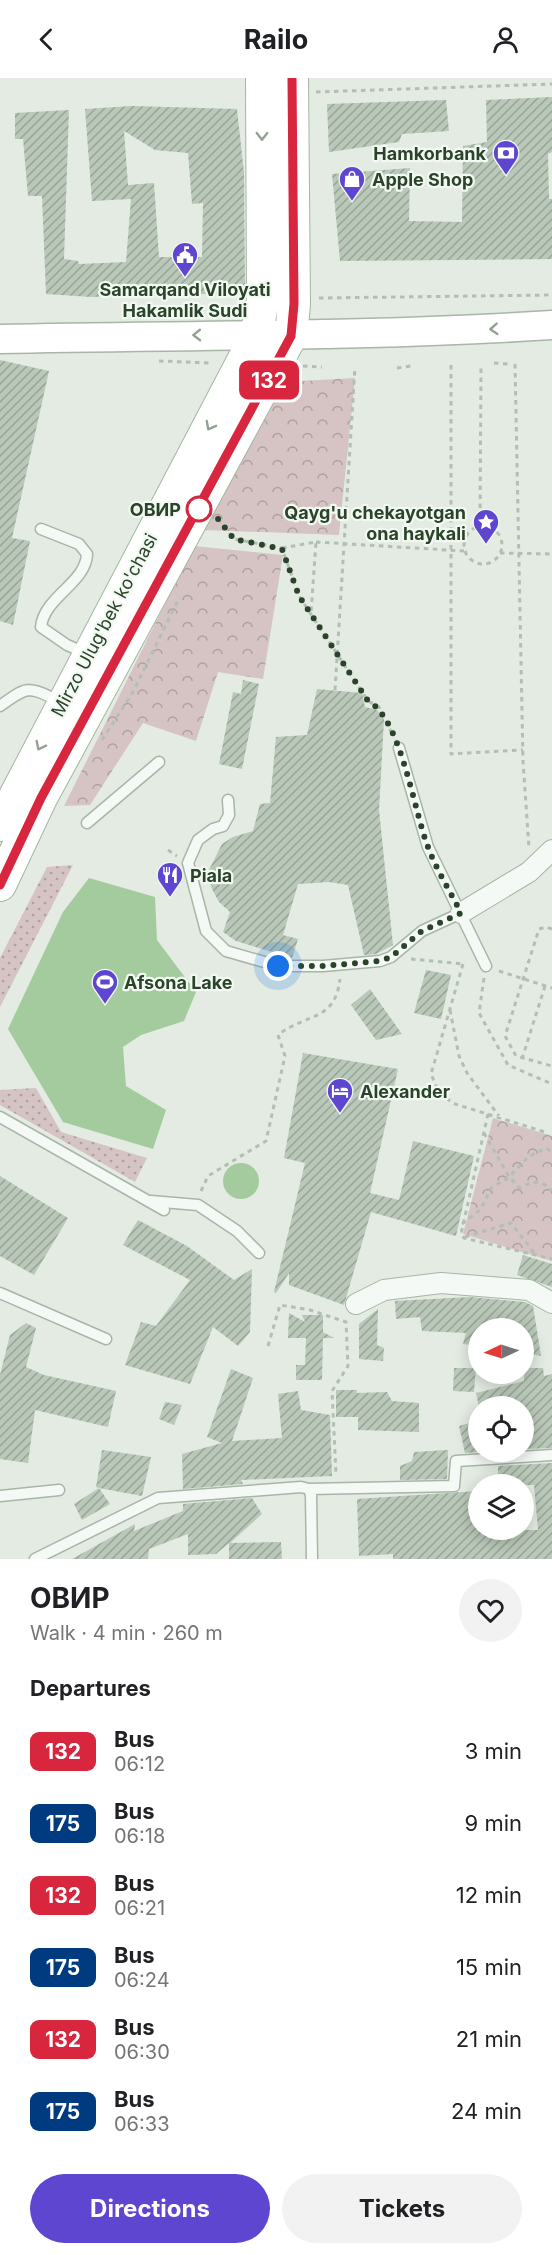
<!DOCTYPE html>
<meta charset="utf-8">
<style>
body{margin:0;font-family:Inter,sans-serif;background:#f2f2f2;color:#202124;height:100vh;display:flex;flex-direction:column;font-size:22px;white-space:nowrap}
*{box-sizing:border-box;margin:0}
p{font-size:20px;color:#757577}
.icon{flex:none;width:33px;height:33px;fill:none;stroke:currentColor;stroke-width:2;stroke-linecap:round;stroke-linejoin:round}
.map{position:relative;height:1481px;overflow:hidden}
.sheet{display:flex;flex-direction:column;background:#fff;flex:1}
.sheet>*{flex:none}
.badge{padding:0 12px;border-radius:9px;font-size:21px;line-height:39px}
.needle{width:39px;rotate:266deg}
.buttons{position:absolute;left:468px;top:1240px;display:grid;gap:12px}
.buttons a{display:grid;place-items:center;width:66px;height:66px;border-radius:50%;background:#fff;box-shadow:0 3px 15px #0003;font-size:30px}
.you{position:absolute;width:30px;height:30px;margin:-15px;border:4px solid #fff;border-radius:50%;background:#1a73e8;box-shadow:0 0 0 9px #1a73e833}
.map>.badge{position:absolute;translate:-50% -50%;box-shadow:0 0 0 3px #fff}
h2{padding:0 30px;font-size:22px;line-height:54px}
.round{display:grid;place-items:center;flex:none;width:63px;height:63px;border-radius:32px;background:#f2f2f2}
.summary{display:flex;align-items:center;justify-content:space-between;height:102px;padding:0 30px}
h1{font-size:28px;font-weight:700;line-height:45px}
.button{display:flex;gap:12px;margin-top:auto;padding:12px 30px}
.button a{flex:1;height:69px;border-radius:36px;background:#5e46d1;color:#fff;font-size:24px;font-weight:700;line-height:69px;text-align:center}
.button a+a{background:#f2f2f2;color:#202124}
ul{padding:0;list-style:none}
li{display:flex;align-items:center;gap:18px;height:72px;padding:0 30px}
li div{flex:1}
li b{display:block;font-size:22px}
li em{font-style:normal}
li .badge{min-width:66px;font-weight:700;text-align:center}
header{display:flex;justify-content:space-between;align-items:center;height:78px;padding:0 30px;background:#fff;font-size:27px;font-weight:700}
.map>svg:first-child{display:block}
.grass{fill:url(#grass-dots)}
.forest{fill:url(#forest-crowns)}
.water{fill:#a4cb9d}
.building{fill:url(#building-hatch);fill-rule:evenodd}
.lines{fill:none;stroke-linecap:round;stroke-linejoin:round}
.lane-casing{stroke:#a8b5a7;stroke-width:13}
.street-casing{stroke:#a8b5a7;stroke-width:22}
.secondary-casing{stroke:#a8b5a7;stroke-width:31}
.primary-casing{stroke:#a3b7a1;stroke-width:34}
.path{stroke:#b4bfb4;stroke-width:3;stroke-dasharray:4.5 4.5;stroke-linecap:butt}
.lane{stroke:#f5f9f5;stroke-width:10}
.street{stroke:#f5f9f5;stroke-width:20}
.secondary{stroke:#fff;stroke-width:28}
.primary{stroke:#fff;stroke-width:32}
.oneway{stroke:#95a194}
.line-casing{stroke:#fff;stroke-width:14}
.line{stroke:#d7263d;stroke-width:9}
.walk{stroke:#2b432a;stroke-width:6;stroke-dasharray:0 10.8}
.stop-dot{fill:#fff;stroke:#d7263d;stroke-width:3}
.labels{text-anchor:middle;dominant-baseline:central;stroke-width:4.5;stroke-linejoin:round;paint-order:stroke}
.poi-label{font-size:18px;font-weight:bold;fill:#2b432a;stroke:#f2f8f2;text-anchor:start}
.stop-label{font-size:18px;font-weight:bold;fill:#2b432a;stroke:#f2f8f2;text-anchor:end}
.street-label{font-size:18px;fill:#2b432a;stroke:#f2f8f2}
</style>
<header><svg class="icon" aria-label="back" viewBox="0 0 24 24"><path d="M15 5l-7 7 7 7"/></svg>Railo<svg class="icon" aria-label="person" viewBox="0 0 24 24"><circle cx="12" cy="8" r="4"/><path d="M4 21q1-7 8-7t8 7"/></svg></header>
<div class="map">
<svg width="552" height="1481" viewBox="0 0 552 1481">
<defs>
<pattern id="grass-dots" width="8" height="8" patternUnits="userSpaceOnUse" patternTransform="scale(1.5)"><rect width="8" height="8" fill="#d5c4c3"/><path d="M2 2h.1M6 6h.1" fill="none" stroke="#ada19f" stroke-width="1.8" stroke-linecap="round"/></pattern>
<pattern id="forest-crowns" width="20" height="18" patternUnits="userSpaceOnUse" patternTransform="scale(1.5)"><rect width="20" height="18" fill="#d5c4c3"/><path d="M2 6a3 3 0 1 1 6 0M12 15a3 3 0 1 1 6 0" fill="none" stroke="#ada19f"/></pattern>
<pattern id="building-hatch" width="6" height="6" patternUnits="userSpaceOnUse" patternTransform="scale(1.5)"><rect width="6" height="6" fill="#bac8b9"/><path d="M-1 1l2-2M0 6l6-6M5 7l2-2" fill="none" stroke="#97a497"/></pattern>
</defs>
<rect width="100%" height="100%" fill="#e3ebe2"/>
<path class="grass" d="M73,787L0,929V880L47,789Z
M36,1010L61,1054L147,1080L135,1104L0,1027V1012Z"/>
<path class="forest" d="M355,300L339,457L204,452L284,304Z
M194,468L283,477L263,601L218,594L196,663L143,645L90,727L64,728Z
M493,1040L552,1058V1183L463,1156Z"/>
<path class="water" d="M89,800L155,819L157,862L196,914L184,943L141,957L123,969L126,1008L166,1032L153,1071L63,1044L8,951L63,834Z
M223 1103a18 18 0 1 1 36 0a18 18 0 1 1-36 0Z"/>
<path class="building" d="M552,19V74L548,76L549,121H552V181L340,183L332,96L410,90L409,143L462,144L463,68L487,64L486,22Z
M446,22L449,53L402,56L399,64L329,74L327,26Z
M132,28L237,31L244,95L245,215L91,219L46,216L42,118H28L23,61H15V35L69,32L64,181L78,183L79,186L126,184L131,121L92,123L85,31ZM124,53L155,72L188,75L192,126L203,125L202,179H159L154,105L128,107Z
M0,282L49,293L12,460L30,463L13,547L0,543Z
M243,602L259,606L242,691L219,686L233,614L241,616Z
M317,611L362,615L365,629L377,632L384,641L379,732L393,867L376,876L364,877L348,807L329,804L298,806L283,857L298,861L292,880L236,863L223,854L230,834L219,824L211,809L209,792L222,766L233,759L253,753L260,726L270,725L276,659L307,657Z
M426,892L451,897L441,941L414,935Z
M370,911L402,956L376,962L351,927Z
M303,975L398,991L370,1115L399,1122L413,1063L474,1078L456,1158L371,1134L344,1227L289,1207V1195L276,1215L274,1214L305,1085L284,1080Z
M0,1098L68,1140L34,1197L0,1178Z
M138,1142L187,1168L234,1202L252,1191L250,1254L238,1268L213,1249L190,1306L125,1287L141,1244L156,1248L190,1202L123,1167Z
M523,1177L552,1186V1209L517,1197Z
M470,1219L525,1224L533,1228L541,1278L524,1275V1251H478V1268L463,1266L466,1255L422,1253L420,1239L396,1241L395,1223Z
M378,1231L377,1267L384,1270L383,1283L359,1281V1246Z
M289,1235L305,1244L302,1237H323V1254L334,1260H323L322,1302H296V1287H305L306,1260H288Z
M26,1245L36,1250L26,1289L44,1297L116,1313L108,1349L35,1332L28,1385L0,1381V1297L10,1257Z
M454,1290H476L474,1314L453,1313Z
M524,1290H543L544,1298L552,1296V1370L524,1371V1329H479L476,1315L524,1303Z
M231,1291L253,1300L232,1363L282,1360L278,1316L298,1313L301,1332L330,1337L332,1398L241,1402L243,1406L183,1411L182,1376L222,1365L207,1359Z
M336,1312H357V1315L387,1314L392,1323L419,1325V1354L358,1352V1339H336Z
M165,1324L182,1327L174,1347L159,1341Z
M477,1343L478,1374L465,1375L459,1348Z
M102,1372L151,1379L142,1418L99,1410L110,1426L82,1442L74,1426L99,1410L96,1409Z
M448,1372L447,1401L400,1402V1388L412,1383L414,1374Z
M552,1385V1481H393V1476L359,1478L357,1421L478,1413V1452H538L534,1407H498V1388Z
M252,1420L262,1436L230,1465L281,1464L282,1481H229V1465L216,1476L188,1477V1456L149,1471L148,1481H72L135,1446L134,1453L183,1433V1426Z"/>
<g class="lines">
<g class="lane-casing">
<path id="lane" d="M41,451L79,466L87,476C86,505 44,519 41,549L67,567L88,576
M0,628C30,606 28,609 62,624
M399,670L428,769L486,888
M228,722L229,737L223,748L213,751L198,762L188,785L206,853L226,873L278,888H323L380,883L391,879L422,853L461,835
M87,745L159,684
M0,1039L164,1132
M151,1123L198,1127L237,1153L259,1175
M0,1215L106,1261
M309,1411L454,1408L456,1383L552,1377
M0,1418L59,1412
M35,1481L158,1420L301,1409L309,1411L311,1417L312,1481"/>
</g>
<g class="street-casing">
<path id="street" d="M461,835L529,794L552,772
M356,1226L384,1212L441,1205L529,1212L552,1225"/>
</g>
<g class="secondary-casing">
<path id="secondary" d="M0,261C184,257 368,259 552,247"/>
</g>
<g class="primary-casing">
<path id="primary" d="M0,747L256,258L263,222L262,0
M0,807L41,720L291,258L294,226L292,0"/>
</g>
<path class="path" d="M316,14L552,6
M319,220L552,217
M159,283L211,285
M494,285L508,286
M515,286L523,683L529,770
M451,287V676L523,672
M303,288L322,289
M397,290L411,288
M218,441L234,461L282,470L299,518L368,623L379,629L393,658
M464 467a19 19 0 1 1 38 0a19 19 0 1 1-38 0Z
M480,448L481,286
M316,464L464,473
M282,470L316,464L311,535
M500,475L552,476
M335,612L355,289
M102,662L133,614L179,520
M168,772L177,778
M552,851L546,849L539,851L505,958L516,978L552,988
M411,881L464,886
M463,886L431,996L438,1012L452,1025L548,1055
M499,893L552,910
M484,900L479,935L508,987L552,1006
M450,932L459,978L467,995L499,1038
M522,981L545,908
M488,1036L461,1156L464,1160L552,1181
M484,1055L509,1099L520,1110C533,1103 541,1101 552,1113
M201,1113L208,1098L266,1063L285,978L278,957C306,935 335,944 340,901
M462,1146L481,1131L491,1110L509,1099L528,1079L546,1070L552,1074
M465,1159L511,1145L535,1176
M268,1268L280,1227L310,1232L346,1244L348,1288L332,1313L336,1396"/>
<use href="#lane" class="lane"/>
<use href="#street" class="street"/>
<use href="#secondary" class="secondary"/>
<use href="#primary" class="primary"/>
</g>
<defs><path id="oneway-chevron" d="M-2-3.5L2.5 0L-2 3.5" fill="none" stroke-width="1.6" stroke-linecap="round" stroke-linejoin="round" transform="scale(1.5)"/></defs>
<g class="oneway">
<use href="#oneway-chevron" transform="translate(262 58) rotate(90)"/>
<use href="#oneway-chevron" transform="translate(494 251) rotate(176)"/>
<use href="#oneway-chevron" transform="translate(197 257) rotate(179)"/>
<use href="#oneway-chevron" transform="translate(210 348) rotate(118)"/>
<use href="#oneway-chevron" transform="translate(40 668) rotate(117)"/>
</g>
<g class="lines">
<g class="line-casing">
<path id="line" d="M0,807L41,720L291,258L294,226L292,0"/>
</g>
<use href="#line" class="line"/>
<path class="walk" d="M199,431L218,441L234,461L282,471L299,518L368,623C401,640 414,734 428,769C436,791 450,813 461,835L422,853L391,879L380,883L323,888H278"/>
</g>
<defs>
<g id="bank-pin" transform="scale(1.35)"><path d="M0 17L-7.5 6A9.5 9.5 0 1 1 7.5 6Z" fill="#5e46d1" stroke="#f2f8f2"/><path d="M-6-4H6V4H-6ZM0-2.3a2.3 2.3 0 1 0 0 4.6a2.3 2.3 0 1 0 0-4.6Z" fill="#fff"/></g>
<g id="shop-pin" transform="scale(1.35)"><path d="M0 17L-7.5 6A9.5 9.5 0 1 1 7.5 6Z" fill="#5e46d1" stroke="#f2f8f2"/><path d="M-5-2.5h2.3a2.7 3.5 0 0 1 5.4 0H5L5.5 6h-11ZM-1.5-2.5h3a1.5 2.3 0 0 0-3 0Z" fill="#fff"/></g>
<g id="civic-pin" transform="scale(1.35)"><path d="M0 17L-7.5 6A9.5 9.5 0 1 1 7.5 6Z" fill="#5e46d1" stroke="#f2f8f2"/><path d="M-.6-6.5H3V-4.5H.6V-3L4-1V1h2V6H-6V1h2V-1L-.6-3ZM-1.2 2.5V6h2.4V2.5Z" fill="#fff"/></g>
<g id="sight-pin" transform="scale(1.35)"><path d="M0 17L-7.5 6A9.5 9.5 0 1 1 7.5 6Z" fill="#5e46d1" stroke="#f2f8f2"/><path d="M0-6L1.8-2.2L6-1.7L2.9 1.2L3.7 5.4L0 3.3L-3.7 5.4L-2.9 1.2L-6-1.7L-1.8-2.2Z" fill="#fff"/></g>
<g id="restaurant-pin" transform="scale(1.35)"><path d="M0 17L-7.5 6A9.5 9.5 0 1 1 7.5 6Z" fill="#5e46d1" stroke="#f2f8f2"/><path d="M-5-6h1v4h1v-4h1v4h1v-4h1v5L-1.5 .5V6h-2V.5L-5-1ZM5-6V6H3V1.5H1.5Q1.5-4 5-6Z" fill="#fff"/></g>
<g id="stadium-pin" transform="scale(1.35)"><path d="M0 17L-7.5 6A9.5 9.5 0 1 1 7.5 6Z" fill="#5e46d1" stroke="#f2f8f2"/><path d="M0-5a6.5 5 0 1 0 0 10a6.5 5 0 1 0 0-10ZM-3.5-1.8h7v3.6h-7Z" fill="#fff"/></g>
<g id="hotel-pin" transform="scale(1.35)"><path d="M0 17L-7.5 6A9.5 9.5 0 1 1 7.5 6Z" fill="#5e46d1" stroke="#f2f8f2"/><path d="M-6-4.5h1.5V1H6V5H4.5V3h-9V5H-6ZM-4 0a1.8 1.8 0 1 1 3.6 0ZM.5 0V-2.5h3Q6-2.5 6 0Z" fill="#fff"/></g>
</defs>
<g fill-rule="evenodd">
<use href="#bank-pin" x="506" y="75"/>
<use href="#shop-pin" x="352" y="101"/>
<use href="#civic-pin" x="185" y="177"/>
<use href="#sight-pin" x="486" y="444"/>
<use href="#restaurant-pin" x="170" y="797"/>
<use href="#stadium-pin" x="105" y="904"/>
<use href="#hotel-pin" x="340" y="1013"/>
</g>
<circle class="stop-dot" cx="199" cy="431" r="12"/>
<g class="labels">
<g class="poi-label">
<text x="486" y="75" text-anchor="end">Hamkorbank</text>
<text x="372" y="101">Apple Shop</text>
<text x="185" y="211" text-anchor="middle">Samarqand Viloyati<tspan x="185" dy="21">Hakamlik Sudi</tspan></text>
<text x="466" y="434" text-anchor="end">Qayg'u chekayotgan<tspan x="466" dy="21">ona haykali</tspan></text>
<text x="190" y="797">Piala</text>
<text x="124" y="904">Afsona Lake</text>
<text x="360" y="1013">Alexander</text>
</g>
<g class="stop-label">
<text x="181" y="431">ОВИР</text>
</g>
<g class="street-label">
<text transform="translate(104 547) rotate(-62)">Mirzo Ulug'bek ko'chasi</text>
</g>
</g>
</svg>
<div class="buttons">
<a><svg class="needle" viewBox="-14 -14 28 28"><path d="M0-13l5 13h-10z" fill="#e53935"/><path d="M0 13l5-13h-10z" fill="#757577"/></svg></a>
<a><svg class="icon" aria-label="locate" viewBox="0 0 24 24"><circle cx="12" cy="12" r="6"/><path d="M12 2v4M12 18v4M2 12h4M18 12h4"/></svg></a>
<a><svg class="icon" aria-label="layers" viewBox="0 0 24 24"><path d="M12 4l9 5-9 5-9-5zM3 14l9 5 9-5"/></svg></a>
</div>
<div class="you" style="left:278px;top:888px"></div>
<b class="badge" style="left:269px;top:302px;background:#d7263d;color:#fff">132</b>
</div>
<section class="sheet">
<div class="summary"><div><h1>ОВИР</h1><p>Walk · 4 min · 260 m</p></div><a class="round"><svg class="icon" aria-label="heart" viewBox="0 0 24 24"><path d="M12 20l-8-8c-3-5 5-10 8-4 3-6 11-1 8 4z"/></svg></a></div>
<h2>Departures</h2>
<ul>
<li><span class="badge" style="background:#d7263d;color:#fff">132</span><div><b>Bus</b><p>06:12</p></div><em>3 min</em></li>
<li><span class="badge" style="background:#003b80;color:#fff">175</span><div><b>Bus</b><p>06:18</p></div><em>9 min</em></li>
<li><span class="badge" style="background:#d7263d;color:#fff">132</span><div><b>Bus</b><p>06:21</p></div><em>12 min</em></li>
<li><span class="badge" style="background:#003b80;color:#fff">175</span><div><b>Bus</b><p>06:24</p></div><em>15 min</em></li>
<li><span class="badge" style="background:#d7263d;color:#fff">132</span><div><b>Bus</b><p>06:30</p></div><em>21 min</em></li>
<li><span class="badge" style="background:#003b80;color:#fff">175</span><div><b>Bus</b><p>06:33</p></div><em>24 min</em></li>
</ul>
<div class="button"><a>Directions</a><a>Tickets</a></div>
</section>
